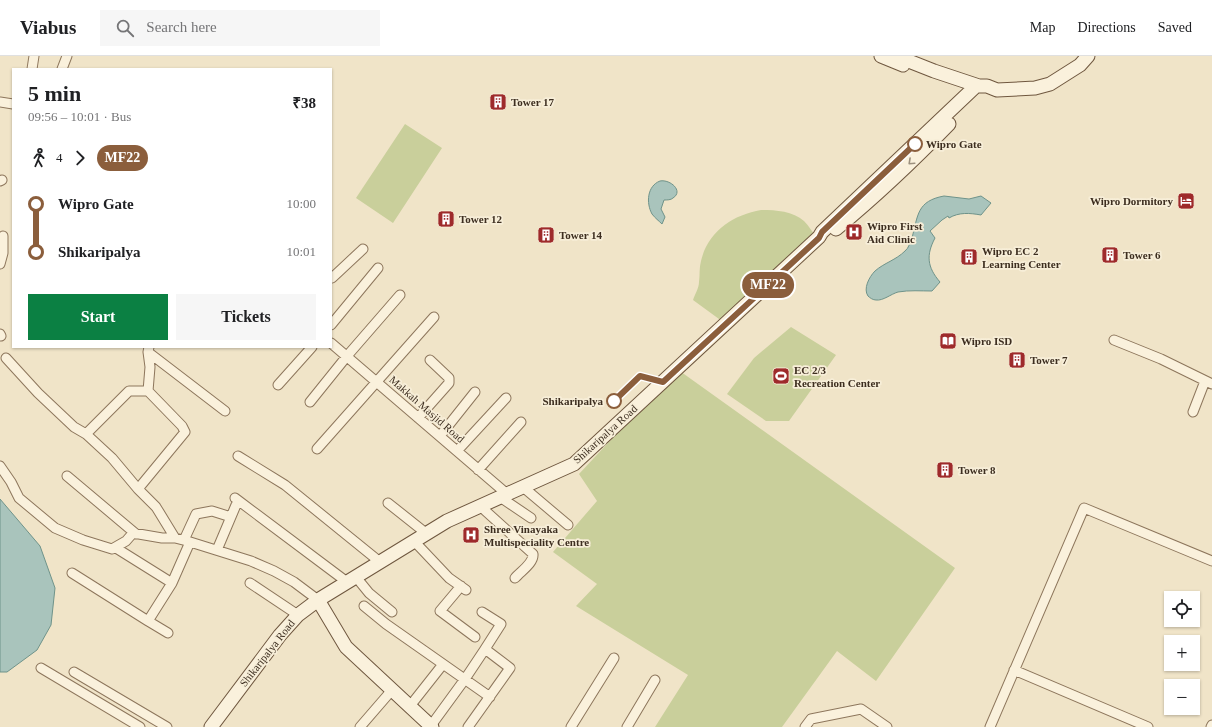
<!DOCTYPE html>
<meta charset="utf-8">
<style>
body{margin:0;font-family:Georgia,serif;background:#f6f6f6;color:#202124;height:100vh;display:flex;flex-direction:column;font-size:15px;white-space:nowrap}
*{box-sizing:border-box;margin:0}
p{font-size:13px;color:#757577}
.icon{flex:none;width:22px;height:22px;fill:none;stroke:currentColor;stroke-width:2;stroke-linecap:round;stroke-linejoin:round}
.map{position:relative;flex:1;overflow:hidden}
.drawer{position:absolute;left:12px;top:12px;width:320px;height:280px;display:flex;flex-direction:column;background:#fff;border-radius:0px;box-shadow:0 1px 3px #0004}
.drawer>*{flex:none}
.badge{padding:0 8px;border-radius:13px;font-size:14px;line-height:26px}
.buttons{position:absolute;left:1164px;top:535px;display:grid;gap:8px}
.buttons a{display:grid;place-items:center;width:36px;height:36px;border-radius:0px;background:#fff;box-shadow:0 1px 3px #0004;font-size:20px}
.map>.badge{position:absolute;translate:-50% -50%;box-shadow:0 0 0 2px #fff}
.legs{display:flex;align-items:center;gap:6px;height:44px;padding:0 16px;font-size:13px}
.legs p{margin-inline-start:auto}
.head{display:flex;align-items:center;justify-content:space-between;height:68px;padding:0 16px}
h1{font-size:22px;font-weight:600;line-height:30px}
.primary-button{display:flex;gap:8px;margin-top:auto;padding:8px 16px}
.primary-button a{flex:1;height:46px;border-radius:0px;background:#0b8043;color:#fff;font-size:16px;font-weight:600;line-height:46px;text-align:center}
.primary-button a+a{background:#f6f6f6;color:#202124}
ul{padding:0 16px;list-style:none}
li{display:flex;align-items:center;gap:14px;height:48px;font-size:15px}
li i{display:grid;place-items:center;width:6px;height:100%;margin:0 5px;background:currentColor}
li i::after{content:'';width:10px;height:10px;margin:-5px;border:3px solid;border-radius:50%;background:#fff}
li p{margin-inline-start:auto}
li:first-child i{background:linear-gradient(#0000 50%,currentColor 0)}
li:last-child i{background:linear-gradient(currentColor 50%,#0000 0)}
header{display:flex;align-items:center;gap:24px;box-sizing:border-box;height:56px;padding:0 20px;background:#fff;border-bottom:1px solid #e0e0e0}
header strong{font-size:19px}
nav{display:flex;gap:22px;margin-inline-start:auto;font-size:14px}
.search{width:280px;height:36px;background:#f6f6f6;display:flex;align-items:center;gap:10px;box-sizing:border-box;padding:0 14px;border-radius:0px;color:#757577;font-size:15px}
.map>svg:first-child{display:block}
.green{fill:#c9cf9b}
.water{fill:#a9c4bc;stroke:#6f938a}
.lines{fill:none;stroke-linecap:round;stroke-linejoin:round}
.street-casing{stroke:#8d765c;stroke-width:11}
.secondary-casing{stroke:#6f573f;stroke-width:15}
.street{stroke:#faf1dc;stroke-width:9}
.secondary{stroke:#faf1dc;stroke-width:13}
.oneway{stroke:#9c907e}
.line-1-casing{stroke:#fff;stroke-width:9}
.line-1{stroke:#8b5e3c;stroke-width:6}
.stop-1-dot{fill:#fff;stroke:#8b5e3c;stroke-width:2}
.labels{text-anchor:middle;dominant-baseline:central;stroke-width:3.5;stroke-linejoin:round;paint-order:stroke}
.poi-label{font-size:11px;font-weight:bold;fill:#3d2e20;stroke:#f7eed8;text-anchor:start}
.stop-label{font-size:11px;font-weight:bold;fill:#3d2e20;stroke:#f7eed8;text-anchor:start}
.street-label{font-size:11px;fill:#3d2e20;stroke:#f7eed8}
</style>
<header>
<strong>Viabus</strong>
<div class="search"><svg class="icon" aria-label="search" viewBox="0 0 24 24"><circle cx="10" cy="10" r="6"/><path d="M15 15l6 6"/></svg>Search here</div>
<nav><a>Map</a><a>Directions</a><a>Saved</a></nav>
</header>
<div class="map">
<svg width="1212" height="671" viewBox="0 0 1212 671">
<rect width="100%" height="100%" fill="#f0e4c8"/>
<path class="green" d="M405,68L442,92L393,167L356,142Z
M761,154C775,154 793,155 804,165C809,170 813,177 818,183L724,269L719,263L693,244C695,238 699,232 699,226C700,219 699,212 701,205C708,175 733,159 761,154Z
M791,271L836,299L789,365H766L727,338L754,302Z
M677,313L955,512L876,625L837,595L782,671H655L688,619L576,550L597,528L553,496L597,445L579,418Z"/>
<path class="water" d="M660,125C670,123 684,135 673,142C671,144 667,144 664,144L661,153L665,161L662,168C659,165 655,162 652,158C646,147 647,130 660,125Z
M944,140L969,143L981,140L991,147L981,159C970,157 959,156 949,162L948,160L942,164L930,175L935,182C926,199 927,211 940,226L932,235C921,235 909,234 898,236C891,238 883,245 876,244C873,244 870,242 868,240C863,233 869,221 875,215C884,207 896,204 905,195C909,192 910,186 912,182C918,159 917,145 944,140Z
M0,443L40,490L55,532L51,569L37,594L7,616H0Z"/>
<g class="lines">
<g class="street-casing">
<path id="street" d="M32,13L34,0
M62,13L67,0
M0,46L13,48
M0,125L2,124
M0,208L3,197V180
M331,221L332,222L363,193
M331,269L378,212
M0,278L1,280
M1114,284L1161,303L1212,328
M331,287L507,438
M148,296L225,355
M6,302L38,337L74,371L86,378L112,402L138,433L156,451L175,482
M278,329L312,291
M310,346L347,300L400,239
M1193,356L1205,325
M418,362L449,327V322L430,304
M86,378L129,335H148
M440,380L475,336
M317,393L434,261
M457,395L506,342
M238,400L285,429L380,506
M0,410L11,426L19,442L55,472L83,484L112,493L126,485L133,477L162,482H175L187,485L251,505L274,515L294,526L318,544
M478,414L521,366
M67,420L136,478
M523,431L568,469
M138,433L185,376L182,370L148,335L150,311L148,296L149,291
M500,441L531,462
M235,442L347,526
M388,447L427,478
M480,450L533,498C534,507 521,515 515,522
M184,484L196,458L212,455L231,461
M414,485L449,522L466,534
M116,492L172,527
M217,494L236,449
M72,517L148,565L172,527L190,486
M356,521L369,537L392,556
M250,527L298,559
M461,530L440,555L475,581
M364,550L386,568L490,641
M148,565L168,577
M41,612L140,671
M1014,614L1148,671
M74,616L167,671
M410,650L440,612
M360,671L392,634
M430,671L465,623L485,593
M468,671L510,612L485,593L501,568L482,556
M571,671L614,602
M627,671L655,624
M805,671L811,663L861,653L887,671
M990,671L1084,452L1212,505
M1211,671L1212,669"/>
</g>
<g class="secondary-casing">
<path id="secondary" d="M881,0L903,9
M896,0L934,15L979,30H987L997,34L1035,32L1050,28L1080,9L1088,0
M836,173C876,140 913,105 949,68
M318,544L346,591L432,671
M211,671L280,579L298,559L318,544L447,465L574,408L819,181L822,176L976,30"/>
</g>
<use href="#street" class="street"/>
<use href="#secondary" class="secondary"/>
</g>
<defs><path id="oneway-chevron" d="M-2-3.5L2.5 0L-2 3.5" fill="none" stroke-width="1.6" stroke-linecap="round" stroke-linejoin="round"/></defs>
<use class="oneway" href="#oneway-chevron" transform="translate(911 106) rotate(137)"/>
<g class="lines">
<g class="line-1-casing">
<path id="line-1" d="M614,345L640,320L663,326L819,182L822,176L915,88"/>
</g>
<use href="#line-1" class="line-1"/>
</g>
<defs>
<g id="building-square" transform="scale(0.9)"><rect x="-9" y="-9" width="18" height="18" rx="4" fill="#9e2a2b" stroke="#f7eed8"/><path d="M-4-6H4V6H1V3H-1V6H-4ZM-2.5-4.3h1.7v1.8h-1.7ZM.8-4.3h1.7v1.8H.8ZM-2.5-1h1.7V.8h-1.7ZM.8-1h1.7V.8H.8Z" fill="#fff"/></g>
<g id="hotel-square" transform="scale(0.9)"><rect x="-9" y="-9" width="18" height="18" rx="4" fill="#9e2a2b" stroke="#f7eed8"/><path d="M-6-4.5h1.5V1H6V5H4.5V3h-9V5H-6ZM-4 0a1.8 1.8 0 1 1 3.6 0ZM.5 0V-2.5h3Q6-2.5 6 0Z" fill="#fff"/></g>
<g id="hospital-square" transform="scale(0.9)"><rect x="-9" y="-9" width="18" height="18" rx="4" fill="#9e2a2b" stroke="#f7eed8"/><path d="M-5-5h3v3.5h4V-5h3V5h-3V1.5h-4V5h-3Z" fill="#fff"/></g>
<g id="library-square" transform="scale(0.9)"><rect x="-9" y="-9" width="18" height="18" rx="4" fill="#9e2a2b" stroke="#f7eed8"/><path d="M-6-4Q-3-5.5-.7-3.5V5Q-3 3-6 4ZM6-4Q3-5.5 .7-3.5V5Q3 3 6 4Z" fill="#fff"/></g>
<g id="stadium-square" transform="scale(0.9)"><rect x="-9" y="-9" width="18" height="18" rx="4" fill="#9e2a2b" stroke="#f7eed8"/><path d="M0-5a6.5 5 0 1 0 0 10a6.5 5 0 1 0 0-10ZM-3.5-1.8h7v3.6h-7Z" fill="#fff"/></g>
</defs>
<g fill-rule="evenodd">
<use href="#building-square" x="498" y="46"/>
<use href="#hotel-square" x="1186" y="145"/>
<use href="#building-square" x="446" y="163"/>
<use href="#hospital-square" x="854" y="176"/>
<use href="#building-square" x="546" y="179"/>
<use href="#building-square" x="1110" y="199"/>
<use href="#building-square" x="969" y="201"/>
<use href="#library-square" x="948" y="285"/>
<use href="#building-square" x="1017" y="304"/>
<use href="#stadium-square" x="781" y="320"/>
<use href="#building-square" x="945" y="414"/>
<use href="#hospital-square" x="471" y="479"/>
</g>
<g class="stop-1-dot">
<circle cx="915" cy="88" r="7"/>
<circle cx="614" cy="345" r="7"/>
</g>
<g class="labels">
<g class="poi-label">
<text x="511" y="46">Tower 17</text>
<text x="1173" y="145" text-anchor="end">Wipro Dormitory</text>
<text x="459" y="163">Tower 12</text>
<text x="867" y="170">Wipro First<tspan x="867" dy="13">Aid Clinic</tspan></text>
<text x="559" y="179">Tower 14</text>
<text x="982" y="195">Wipro EC 2<tspan x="982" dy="13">Learning Center</tspan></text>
<text x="1123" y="199">Tower 6</text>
<text x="961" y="285">Wipro ISD</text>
<text x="1030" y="304">Tower 7</text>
<text x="794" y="314">EC 2/3<tspan x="794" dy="13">Recreation Center</tspan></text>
<text x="958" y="414">Tower 8</text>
<text x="484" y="473">Shree Vinayaka<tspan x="484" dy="13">Multispeciality Centre</tspan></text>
</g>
<g class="stop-label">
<text x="926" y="88">Wipro Gate</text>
<text x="603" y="345" text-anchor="end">Shikaripalya</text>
</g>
<g class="street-label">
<text transform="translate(427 353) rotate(41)">Makkah Masjid Road</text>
<text transform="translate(605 378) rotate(-42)">Shikaripalya Road</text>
<text transform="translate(267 597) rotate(-52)">Shikaripalya Road</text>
</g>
</g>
</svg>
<div class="buttons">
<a><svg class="icon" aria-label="locate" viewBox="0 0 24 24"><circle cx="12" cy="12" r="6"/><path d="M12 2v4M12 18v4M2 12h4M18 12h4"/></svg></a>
<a>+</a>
<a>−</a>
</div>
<b class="badge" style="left:768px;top:229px;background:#8b5e3c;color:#fff">MF22</b>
<section class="drawer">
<div class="head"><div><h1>5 min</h1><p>09:56 – 10:01 · Bus</p></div><b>₹38</b></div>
<div class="legs"><svg class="icon" aria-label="walk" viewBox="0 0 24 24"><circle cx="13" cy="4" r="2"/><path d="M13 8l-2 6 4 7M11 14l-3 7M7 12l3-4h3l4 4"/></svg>4<svg class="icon" aria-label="forward" viewBox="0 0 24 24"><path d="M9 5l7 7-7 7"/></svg><b class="badge" style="background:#8b5e3c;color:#fff">MF22</b></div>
<ul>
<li><i style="color:#8b5e3c"></i><b>Wipro Gate</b><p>10:00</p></li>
<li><i style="color:#8b5e3c"></i><b>Shikaripalya</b><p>10:01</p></li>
</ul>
<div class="primary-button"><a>Start</a><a>Tickets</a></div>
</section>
</div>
